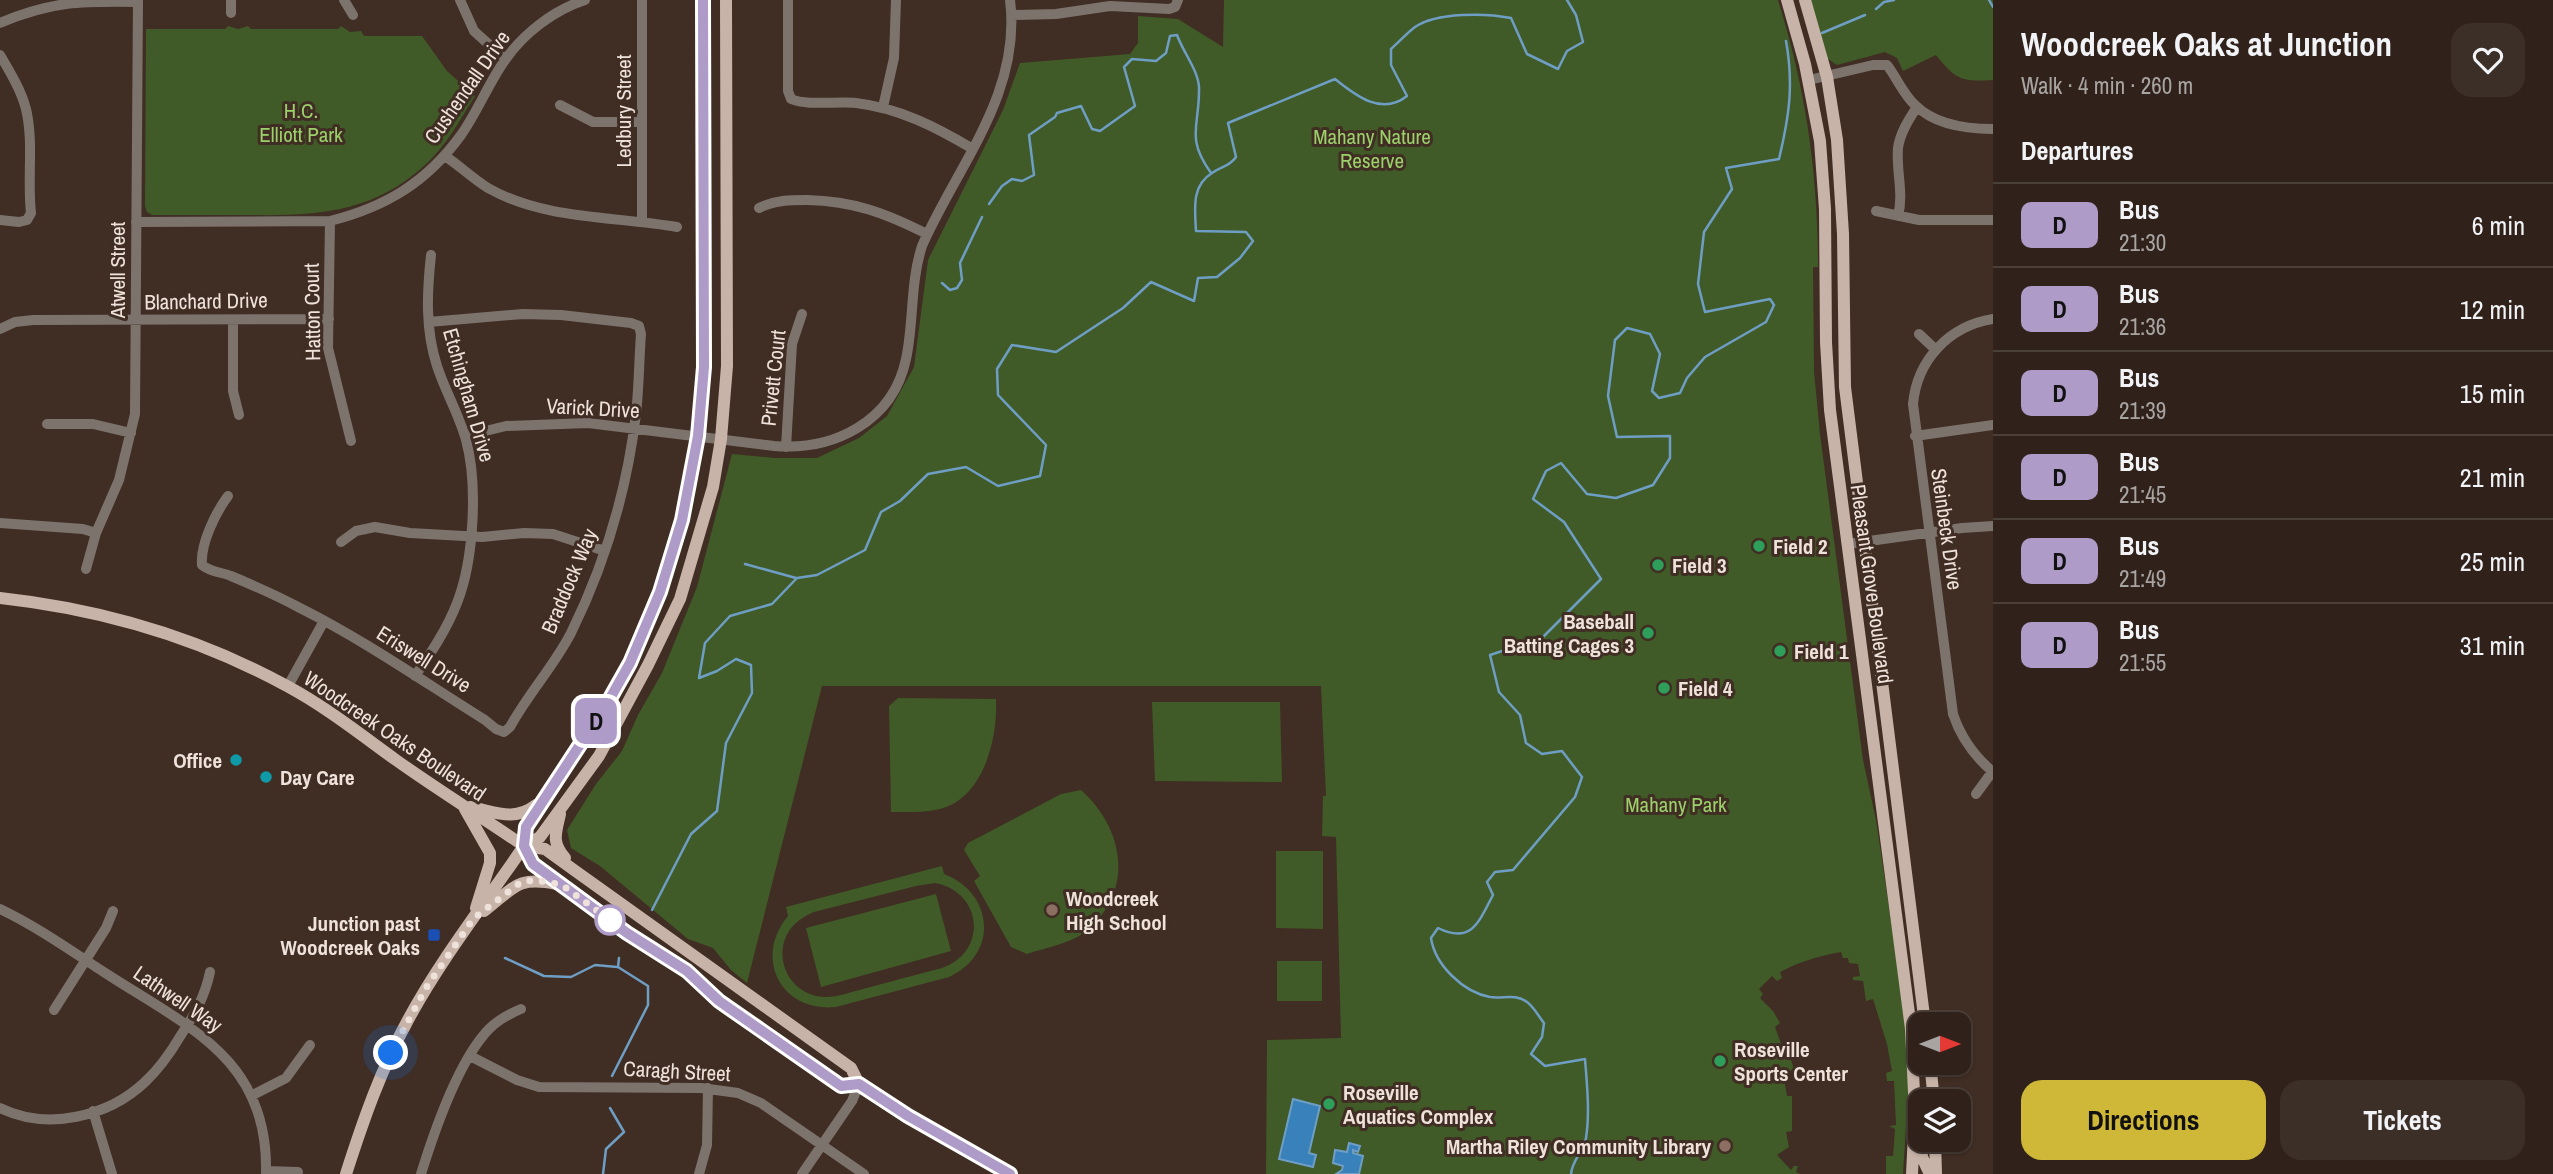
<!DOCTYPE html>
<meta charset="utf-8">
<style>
body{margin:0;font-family:"Archivo Narrow",sans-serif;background:#3c2f27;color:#f1f3f6;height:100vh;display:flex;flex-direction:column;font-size:26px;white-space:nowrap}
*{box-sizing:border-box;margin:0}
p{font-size:23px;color:#a8a4a2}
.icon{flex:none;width:38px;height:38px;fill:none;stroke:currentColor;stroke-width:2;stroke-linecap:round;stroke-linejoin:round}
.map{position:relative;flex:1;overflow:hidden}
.sheet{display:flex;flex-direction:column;background:#30221a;width:560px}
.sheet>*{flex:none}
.badge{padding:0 14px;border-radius:10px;font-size:24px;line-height:46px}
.needle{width:46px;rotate:90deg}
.controls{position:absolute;left:1908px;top:1012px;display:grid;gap:14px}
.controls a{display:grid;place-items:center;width:63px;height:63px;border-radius:14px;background:#30221a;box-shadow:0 2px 5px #0004,0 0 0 2px #4b3f39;font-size:35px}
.you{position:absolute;width:35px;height:35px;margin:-18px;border:5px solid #fff;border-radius:50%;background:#1a73e8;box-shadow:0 0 0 10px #1a73e833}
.map>.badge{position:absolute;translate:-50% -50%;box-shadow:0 0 0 4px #fff}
h2{padding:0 28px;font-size:26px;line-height:63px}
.round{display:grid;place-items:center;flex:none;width:74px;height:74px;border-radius:21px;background:#3c2f27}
.head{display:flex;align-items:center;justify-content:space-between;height:119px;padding:0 28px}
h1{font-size:33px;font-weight:700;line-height:52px}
.action{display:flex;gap:14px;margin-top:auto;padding:14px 28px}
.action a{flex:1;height:80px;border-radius:21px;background:#cfb837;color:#111;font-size:28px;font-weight:700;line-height:80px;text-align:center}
.action a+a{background:#3c2f27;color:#f1f3f6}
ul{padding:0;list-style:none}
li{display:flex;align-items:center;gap:21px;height:84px;padding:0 28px;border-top:2px solid #4b3f39}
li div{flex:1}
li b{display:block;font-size:26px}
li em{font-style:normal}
li .badge{min-width:77px;font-weight:700;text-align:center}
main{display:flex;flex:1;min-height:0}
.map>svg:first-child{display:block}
.green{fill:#405b27;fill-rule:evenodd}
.water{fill:#3881bb;stroke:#6f9ec5;stroke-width:2}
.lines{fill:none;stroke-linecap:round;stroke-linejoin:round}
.stream{stroke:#6f9ec5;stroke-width:2.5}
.minor{stroke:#7d736d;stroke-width:10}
.major{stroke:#c7b3a8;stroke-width:12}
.line-casing{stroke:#fff;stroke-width:16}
.line{stroke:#af9bc8;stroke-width:10}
.walk{stroke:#eee2db;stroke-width:7;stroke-dasharray:0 12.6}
.leisure-dot{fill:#2e9e5b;stroke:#402d23;stroke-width:2.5}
.culture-dot{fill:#0f9aa8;stroke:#402d23;stroke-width:2.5}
.education-dot{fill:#8d6e63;stroke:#402d23;stroke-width:2.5}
.stop-dot{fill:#fff;stroke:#af9bc8;stroke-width:3.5}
.transit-dot{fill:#1a4fb4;stroke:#402d23;stroke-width:2.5}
.labels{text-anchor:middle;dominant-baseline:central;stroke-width:6;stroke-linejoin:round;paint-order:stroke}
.street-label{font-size:21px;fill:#eee2db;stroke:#402d23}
.park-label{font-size:21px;fill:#9bd16b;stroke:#402d23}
.poi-label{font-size:21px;font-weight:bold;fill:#eee2db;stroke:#402d23;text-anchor:start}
</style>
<main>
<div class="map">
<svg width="1993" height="1174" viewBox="0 0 1993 1174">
<rect width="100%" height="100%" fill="#402d23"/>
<path class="green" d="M1224,0H1778C1806,90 1818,173 1818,267H1813L1814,371L1820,434L1863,760L1876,820L1905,1015L1909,1077L1903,1174H1886V1156H1893L1895,1129L1889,1126L1896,1125L1894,1081H1887L1886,1073L1892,1071L1887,1044L1873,999L1866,1001L1863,981L1853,980V977L1860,976L1858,964L1849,963L1848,958H1843L1841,952C1819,956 1801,961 1780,972L1782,978L1777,981L1772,976L1759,989L1763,994L1760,998L1773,1011L1780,1023L1775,1027L1783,1049L1790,1047V1057L1794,1069L1788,1072L1785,1084L1787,1096H1792V1131L1786,1132L1789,1147L1777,1155L1791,1170L1794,1166H1798L1796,1172L1800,1174H1266L1267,1040L1341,1038L1336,837L1322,836L1323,796H1326L1321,686H822L747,983L731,970L713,948L688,939L600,866L571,848L567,830L596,784L622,751L638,715L662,673L697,587L732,454L775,458H817L859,438L887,416L914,367L928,260L1003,110L1020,63L1130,54L1138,43V16L1178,19L1223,47Z
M1806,0H1993V80C1962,82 1956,80 1936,55L1903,71L1897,58L1885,52L1837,65L1825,57Z
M228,26L238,29L248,26L251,29H338L341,26L350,32L361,31L364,36H422L447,71L475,96C460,120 446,146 425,165C373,213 316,216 249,215C217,215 185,215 152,215L147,212L145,206L146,29H225Z
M898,698L996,699C998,737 984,798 940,809C925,813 906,812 891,812L889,706Z
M1152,702H1280L1282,782L1155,781Z
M1081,790C1126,830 1135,895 1082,934C1070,943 1042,949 1027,954L1011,947L974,881L980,876L964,850L968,843L1061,794Z
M1276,851H1323V929L1276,928Z
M942,866L944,874C994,893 999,954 949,977L836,1007C781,1013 753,958 788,916L786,907ZM935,883C983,892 988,952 942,968C915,975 889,982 863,989C851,992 838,997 826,997C799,997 779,973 783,947C786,929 799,918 814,912L916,886Z
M936,894L951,951L821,987L806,928Z
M1277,961H1322V1001H1277Z"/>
<path class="water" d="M1293,1099L1320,1106L1309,1153L1316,1155L1313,1167L1279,1159Z
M1349,1143L1360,1146L1358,1152L1353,1150V1153L1363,1156L1359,1174H1336L1342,1170L1343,1166L1333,1163L1335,1150L1347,1152Z"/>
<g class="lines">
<path class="stream" d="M1989,0L1993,7
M1876,9L1884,2L1894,0
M1822,33L1865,15
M989,204L1002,186L1012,179L1022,181L1034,175L1029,135L1055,117L1057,113L1081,106L1092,129L1100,131L1135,106L1124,67L1132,59L1156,61L1166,53L1170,36L1177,35C1183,52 1198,70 1199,87C1200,126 1185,137 1211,173
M942,283L950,290L957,288L962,280L960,263L982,217
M745,564L796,578
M652,910L691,834L717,811L726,743L752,693L751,665L736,659L717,671L699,678L705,643L730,616L772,604L797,578L817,575L865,550L881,512L900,501L928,474L966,467L998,486L1040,476L1046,445L998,395L997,369L1012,345L1056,352L1123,308L1151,282L1194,301L1198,278L1217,277L1240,258L1253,241L1246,232L1196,231C1195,209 1191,186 1212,173C1222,166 1229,167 1236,157L1228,123L1335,79C1356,96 1382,116 1407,96L1391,65V49C1399,42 1407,33 1415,27C1437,12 1486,13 1511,18L1527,54L1558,69L1567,51L1583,42L1576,15L1567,0
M505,958L544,976L571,977L595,965L617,967
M612,1076L648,1005V986L618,967L619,958
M603,1174L606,1149L624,1132L610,1108
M1571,1174C1572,1160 1584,1151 1586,1138C1590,1112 1587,1085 1585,1059L1545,1066L1531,1054L1542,1037L1544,1023C1539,1017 1534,1007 1527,1002C1515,993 1503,999 1490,997C1463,992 1435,965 1431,938L1438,928C1472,945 1479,921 1493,895L1487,882L1495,872L1513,870L1575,797L1582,777L1562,751L1542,754L1526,743L1520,715L1499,692L1490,655L1542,638L1601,579L1564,522L1533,499L1546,471L1561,463L1587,494L1616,498L1653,485L1670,458V436L1617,437L1608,396L1615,340L1627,328L1650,334L1660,354L1652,391L1659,398L1680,393L1687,378L1705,357L1766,322L1774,305L1770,299L1705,312L1698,284L1704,232L1732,189L1726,168L1779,159C1789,117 1794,85 1786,41"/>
<path class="minor" d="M344,0L353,15
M460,0L474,31L505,59
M642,0V221
M788,0V91L791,99C808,106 837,101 856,103C899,108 936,127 973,149
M231,13V0
M1012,15L1056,14L1110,6L1169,9L1175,7L1178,0
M0,23C52,1 82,1 138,2
M0,55C10,72 21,90 26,109C34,143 27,178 31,213L27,220L19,222L0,220
M1809,80L1873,65H1887C1897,78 1903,94 1915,105C1935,125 1967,129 1993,129
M560,105L593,122H642
M883,107L894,58L896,0
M445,156C460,166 472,178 488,188C544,220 614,216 677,227
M759,208C775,200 790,200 807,200C854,201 885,213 927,234
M1876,211L1919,220H1993
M1898,216C1904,193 1896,171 1898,148C1900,133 1909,119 1917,107
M330,221L328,348L351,441
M136,222L330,221C386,207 427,182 461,135C478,111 488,84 505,60C524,33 554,10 585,0
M1993,319C1949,326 1917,360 1913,404L1953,714C1961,738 1974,756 1993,772
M233,320V391L239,415
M0,329L15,322L33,320L329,319
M1919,334L1935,349
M47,424H93L131,433
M465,436L506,426L588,423L774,446C833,451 893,422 906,359C914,322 910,283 922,246C957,166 1022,94 1010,0
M1915,436L1993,425
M786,447L792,344L802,314
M228,496C216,512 200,544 202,565C210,572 221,572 231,576C255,586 278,596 300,608C364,640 424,682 485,720L496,729L504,732L510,727C528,694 554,666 571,633C605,564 627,490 636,414C639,387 639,361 641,334L639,326L631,323L561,315L523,314L429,322
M0,523L83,529L96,533
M341,542L356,531L375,527L410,533L482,537L524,533L553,534L605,551
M1848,544L1962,528L1993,526
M86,569L96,533L119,480L135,414L138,0
M415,676C431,653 447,629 457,603C474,560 478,484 466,440C459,414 445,391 437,366C425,329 427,292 431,255
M288,686L324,621
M1976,794L1992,772
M0,909C38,927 74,953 110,976C191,1028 269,1061 266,1174
M54,1010L106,928L113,911
M470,1056L517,1080L539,1087L701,1088L738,1093L761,1103L864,1174
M251,1096L286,1078L310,1045
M0,1108C47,1131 108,1117 145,1082C160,1068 171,1052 181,1035C195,1014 205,996 210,972
M93,1111L112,1174
M266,1171L298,1172
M421,1174C434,1132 458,1061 489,1029C498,1020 509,1014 521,1009
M699,1174L707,1145L708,1088
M802,1174L852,1101L859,1084"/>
<path class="major" d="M1787,0L1805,64L1820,141L1825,209L1826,342L1830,410L1911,1029L1915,1114L1912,1174
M1805,0L1827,77L1837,140L1843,234L1845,387L1925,1024
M0,598C101,609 197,637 287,686C326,707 360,734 396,760C438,790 482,817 524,846L545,849L574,870L851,1068L859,1084L870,1092L908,1116L1010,1174
M470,807C496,812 514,822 536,805
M465,809L490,853V863L476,908
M560,814C556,833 551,842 565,858
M524,846L526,827L608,702L630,663L660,592L682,520L698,436L704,367L703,0
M524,846L533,864L627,933L687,971L719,1001L841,1086L859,1084
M484,911C515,887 517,876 557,884
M1930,1062L1934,1101
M1935,1139L1936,1174
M1921,1140L1922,1157L1928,1170L1936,1172
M346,1174C363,1121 381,1069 408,1020C441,959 485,903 524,846L540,837L599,756L648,665L680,599L713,487L721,439L727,366L726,0"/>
</g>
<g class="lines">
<g class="line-casing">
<path id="line" d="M703,0L704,367L698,436L682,520L660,592L630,663L608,702L526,827L524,846L533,864L627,933L687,971L719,1001L841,1086L859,1084L908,1116L1010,1174"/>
</g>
<use href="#line" class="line"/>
<path class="walk" d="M391,1053L426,988L473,919L521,882L536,880L562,885L610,920"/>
</g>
<g class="leisure-dot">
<circle cx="1759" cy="546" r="7"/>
<circle cx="1658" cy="565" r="7"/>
<circle cx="1648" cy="633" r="7"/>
<circle cx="1780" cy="651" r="7"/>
<circle cx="1664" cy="688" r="7"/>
<circle cx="1720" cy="1061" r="7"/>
<circle cx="1329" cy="1104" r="7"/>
</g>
<g class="culture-dot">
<circle cx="236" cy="760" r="7"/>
<circle cx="266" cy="777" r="7"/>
</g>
<g class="education-dot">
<circle cx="1052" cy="910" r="7"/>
<circle cx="1725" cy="1146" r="7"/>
</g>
<circle class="stop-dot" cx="610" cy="920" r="14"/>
<rect class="transit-dot" x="427" y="928" width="14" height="14" rx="3.5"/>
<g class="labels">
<g class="street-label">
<text transform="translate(467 87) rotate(-55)">Cushendall Drive</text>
<text transform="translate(623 111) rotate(-90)">Ledbury Street</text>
<text transform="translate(117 270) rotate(-90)">Atwell Street</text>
<text transform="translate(206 301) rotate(-1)">Blanchard Drive</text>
<text transform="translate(312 312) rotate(-91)">Hatton Court</text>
<text transform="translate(773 378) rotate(-84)">Privett Court</text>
<text transform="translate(469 395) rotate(74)">Etchingham Drive</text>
<text transform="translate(593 408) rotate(3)">Varick Drive</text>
<text transform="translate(1947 529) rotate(82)">Steinbeck Drive</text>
<text transform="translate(569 581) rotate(-67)">Braddock Way</text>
<text transform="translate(1872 584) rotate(82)">Pleasant Grove Boulevard</text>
<text transform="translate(424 659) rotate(32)">Eriswell Drive</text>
<text transform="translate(395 736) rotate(34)">Woodcreek Oaks Boulevard</text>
<text transform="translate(178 999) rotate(34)">Lathwell Way</text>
<text transform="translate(677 1071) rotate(3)">Caragh Street</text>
</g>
<g class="park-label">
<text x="301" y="110">H.C.<tspan x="301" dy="24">Elliott Park</tspan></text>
<text x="1372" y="136">Mahany Nature<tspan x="1372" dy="24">Reserve</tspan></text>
<text x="1676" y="804">Mahany Park</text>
</g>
<g class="poi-label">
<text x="1773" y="546">Field 2</text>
<text x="1672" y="565">Field 3</text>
<text x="1634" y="621" text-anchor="end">Baseball<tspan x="1634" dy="24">Batting Cages 3</tspan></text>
<text x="1794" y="651">Field 1</text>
<text x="1678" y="688">Field 4</text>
<text x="222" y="760" text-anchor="end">Office</text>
<text x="280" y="777">Day Care</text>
<text x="1066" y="898">Woodcreek<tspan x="1066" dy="24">High School</tspan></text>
<text x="420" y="923" text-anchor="end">Junction past<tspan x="420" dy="24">Woodcreek Oaks</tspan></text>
<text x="1734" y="1049">Roseville<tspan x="1734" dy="24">Sports Center</tspan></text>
<text x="1343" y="1092">Roseville<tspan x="1343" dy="24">Aquatics Complex</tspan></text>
<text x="1711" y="1146" text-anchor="end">Martha Riley Community Library</text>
</g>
</g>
</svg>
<div class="controls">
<a><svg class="needle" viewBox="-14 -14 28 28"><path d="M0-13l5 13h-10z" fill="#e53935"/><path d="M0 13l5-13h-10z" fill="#a8a4a2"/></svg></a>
<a><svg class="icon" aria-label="layers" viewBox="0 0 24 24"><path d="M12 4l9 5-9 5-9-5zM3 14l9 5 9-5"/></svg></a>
</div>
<div class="you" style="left:391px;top:1053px"></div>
<b class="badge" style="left:596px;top:721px;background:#af9bc8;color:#111">D</b>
</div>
<section class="sheet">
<div class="head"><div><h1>Woodcreek Oaks at Junction</h1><p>Walk · 4 min · 260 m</p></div><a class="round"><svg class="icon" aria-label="heart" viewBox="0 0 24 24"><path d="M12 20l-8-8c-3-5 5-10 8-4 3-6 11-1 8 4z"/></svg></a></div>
<h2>Departures</h2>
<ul>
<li><span class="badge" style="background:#af9bc8;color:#111">D</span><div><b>Bus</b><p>21:30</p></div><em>6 min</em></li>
<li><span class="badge" style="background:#af9bc8;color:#111">D</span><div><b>Bus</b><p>21:36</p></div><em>12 min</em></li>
<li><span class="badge" style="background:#af9bc8;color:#111">D</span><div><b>Bus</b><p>21:39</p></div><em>15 min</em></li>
<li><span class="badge" style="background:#af9bc8;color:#111">D</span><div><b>Bus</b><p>21:45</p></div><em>21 min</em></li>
<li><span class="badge" style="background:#af9bc8;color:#111">D</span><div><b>Bus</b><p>21:49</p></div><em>25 min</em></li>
<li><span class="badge" style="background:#af9bc8;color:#111">D</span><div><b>Bus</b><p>21:55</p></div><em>31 min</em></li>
</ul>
<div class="action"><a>Directions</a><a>Tickets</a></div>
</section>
</main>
